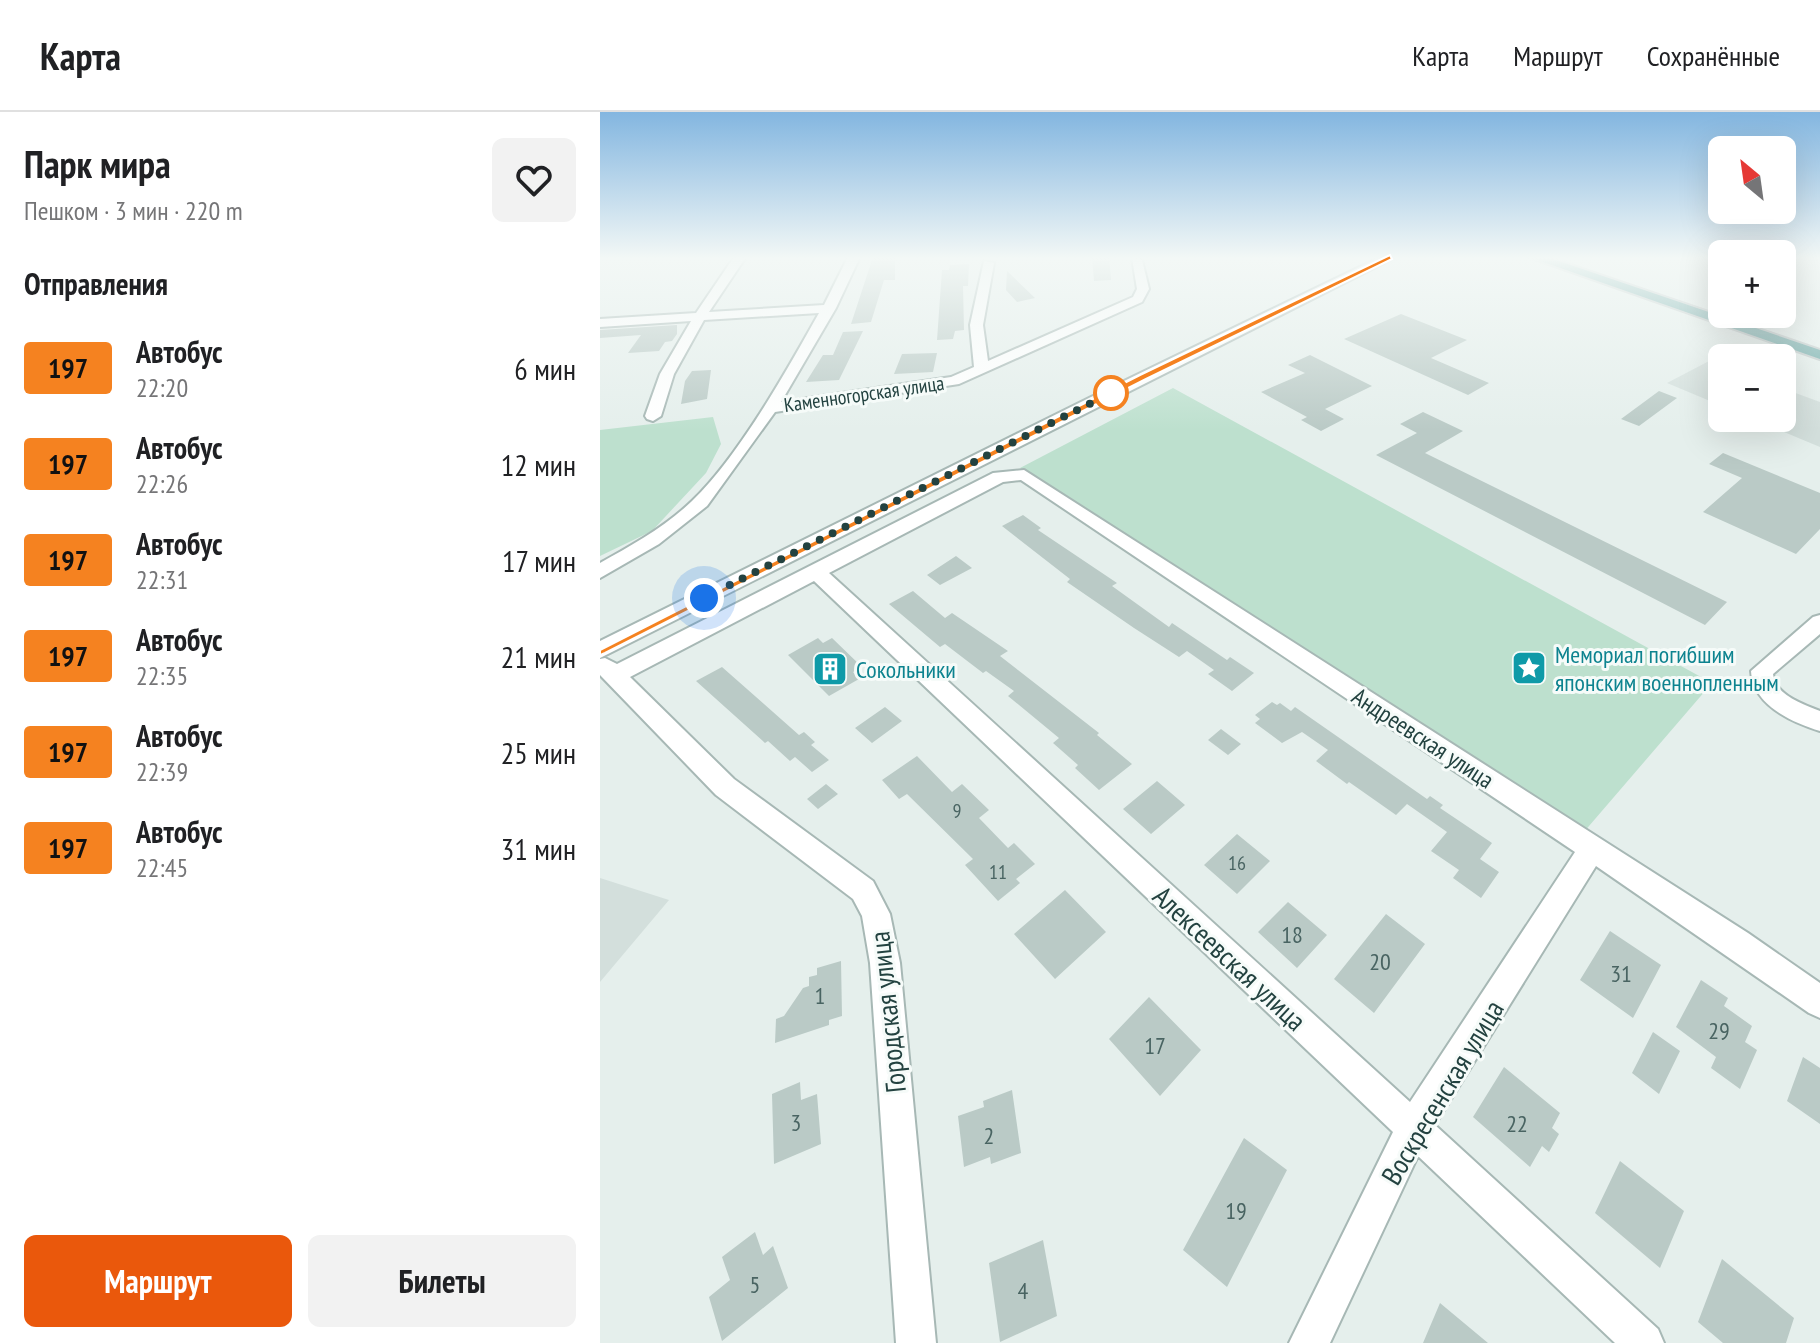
<!DOCTYPE html>
<html lang="ru">
<meta charset="utf-8">
<style>
body{margin:0;font-family:"PT Sans Narrow",sans-serif;background:#f2f2f2;color:#202124;height:100vh;display:flex;flex-direction:column;font-size:30px;white-space:nowrap}
*{box-sizing:border-box;margin:0}
p{font-size:26px;color:#757577}
.icon{flex:none;width:44px;height:44px;fill:none;stroke:currentColor;stroke-width:2;stroke-linecap:round;stroke-linejoin:round}
.map{position:relative;flex:1;overflow:hidden}
.side{display:flex;flex-direction:column;background:#fff;width:600px}
.side>*{flex:none}
.badge{padding:0 16px;border-radius:6px;font-size:28px;line-height:52px}
.needle{width:52px;rotate:331deg}
.buttons{position:absolute;left:1108px;top:24px;display:grid;gap:16px}
.buttons a{display:grid;place-items:center;width:88px;height:88px;border-radius:12px;background:#fff;box-shadow:0 8px 32px #0002;font-size:40px}
.you{position:absolute;width:40px;height:40px;margin:-20px;border:6px solid #fff;border-radius:50%;background:#1a73e8;box-shadow:0 0 0 12px #1a73e833}
.map>.badge{position:absolute;translate:-50% -50%;box-shadow:0 0 0 4px #fff}
h2{padding:0 24px;font-size:30px;line-height:72px}
.round{display:grid;place-items:center;flex:none;width:84px;height:84px;border-radius:12px;background:#f2f2f2}
.overview{display:flex;align-items:center;justify-content:space-between;height:136px;padding:0 24px}
h1{font-size:38px;font-weight:700;line-height:60px}
.primary-button{display:flex;gap:16px;margin-top:auto;padding:16px 24px}
.primary-button a{flex:1;height:92px;border-radius:12px;background:#ea580c;color:#fff;font-size:32px;font-weight:700;line-height:92px;text-align:center}
.primary-button a+a{background:#f2f2f2;color:#202124}
ul{padding:0;list-style:none}
li{display:flex;align-items:center;gap:24px;height:96px;padding:0 24px}
li div{flex:1}
li b{display:block;font-size:30px}
li em{font-style:normal}
li .badge{min-width:88px;font-weight:700;text-align:center}
header{display:flex;align-items:center;gap:48px;box-sizing:border-box;height:112px;padding:0 40px;background:#fff;border-bottom:2px solid #e0e0e0}
header strong{font-size:38px}
nav{display:flex;gap:44px;margin-inline-start:auto;font-size:28px}
main{display:flex;flex:1;min-height:0}
.map>svg:first-child{display:block}
.built{fill:#d3dfdc}
.green{fill:#bde0ce}
.building{fill:#bacac6}
.lines{fill:none;stroke-linecap:round;stroke-linejoin:round}
.minor-casing{stroke:#a7b8b5;stroke-width:4}
.major-casing{stroke:#c1caca;stroke-width:4}
.minor{fill:#fff;fill-rule:evenodd}
.major{fill:#67a6a4;fill-rule:evenodd}
.line{fill:#f58220;stroke:#fff;stroke-width:2}
.walk{stroke:#234240;stroke-width:8;stroke-dasharray:0 14.4}
.stop-dot{fill:#fff;stroke:#f58220;stroke-width:4}
.labels{text-anchor:middle;dominant-baseline:central;stroke-width:6;stroke-linejoin:round;paint-order:stroke}
.far-street-label{font-size:20px;fill:#234240;stroke:#f6fbf9}
.number-label{font-size:20px;fill:#496462}
.culture-label{font-size:24px;fill:#0d838f;stroke:#f6fbf9;text-anchor:start}
.street-label{font-size:24px;fill:#234240;stroke:#f6fbf9}
.near-number-label{font-size:24px;fill:#496462}
.near-street-label{font-size:28px;fill:#234240;stroke:#f6fbf9}
</style>
<header>
<strong>Карта</strong>
<nav><a>Карта</a><a>Маршрут</a><a>Сохранённые</a></nav>
</header>
<main>
<section class="side">
<div class="overview"><div><h1>Парк мира</h1><p>Пешком · 3 мин · 220 m</p></div><a class="round"><svg class="icon" aria-label="heart" viewBox="0 0 24 24"><path d="M12 20l-8-8c-3-5 5-10 8-4 3-6 11-1 8 4z"/></svg></a></div>
<h2>Отправления</h2>
<ul>
<li><span class="badge" style="background:#f58220;color:#111">197</span><div><b>Автобус</b><p>22:20</p></div><em>6 мин</em></li>
<li><span class="badge" style="background:#f58220;color:#111">197</span><div><b>Автобус</b><p>22:26</p></div><em>12 мин</em></li>
<li><span class="badge" style="background:#f58220;color:#111">197</span><div><b>Автобус</b><p>22:31</p></div><em>17 мин</em></li>
<li><span class="badge" style="background:#f58220;color:#111">197</span><div><b>Автобус</b><p>22:35</p></div><em>21 мин</em></li>
<li><span class="badge" style="background:#f58220;color:#111">197</span><div><b>Автобус</b><p>22:39</p></div><em>25 мин</em></li>
<li><span class="badge" style="background:#f58220;color:#111">197</span><div><b>Автобус</b><p>22:45</p></div><em>31 мин</em></li>
</ul>
<div class="primary-button"><a>Маршрут</a><a>Билеты</a></div>
</section>
<div class="map">
<svg width="1220" height="1231" viewBox="0 0 1220 1231">
<rect width="100%" height="100%" fill="#e5efec"/>
<path class="built" d="M1111,248L1122,252V294L1067,271Z
M1182,276L1220,290V335L1150,306H1182Z
M0,766L69,788L0,870Z"/>
<path class="green" d="M573,276L1112,571L983,721L420,356Z
M113,305L121,332L106,361L52,419L0,444V318Z"/>
<path class="building" d="M273,145H295V168H284L271,210L251,212Z
M492,145H509L511,168L494,169Z
M369,152L368,174H363L364,218L355,219L353,227L337,228L342,158H349L350,153Z
M407,159L435,186L417,190L406,178Z
M801,202L867,228L831,246L889,271L868,283L744,227Z
M77,213V222L72,229L65,230L59,239L28,241L41,223L0,226V218Z
M263,219L239,268L206,270L223,243H233L243,220Z
M337,241L333,260L294,262L302,242Z
M710,243L772,274L725,297L744,307L721,319L701,308L707,305L661,280L705,261L688,253Z
M111,258L107,287L81,292L85,269L92,259Z
M1059,279L1077,286L1039,314L1021,307Z
M823,300L863,319L825,341L1127,490L1105,513L776,343L817,321L800,312Z
M1123,341L1220,381V417L1196,442L1103,400L1142,366L1109,352Z
M423,403L441,416L438,418L517,471L512,474L569,515L572,511L627,548L630,545L654,561L632,579L608,562L614,558L587,539L579,545L534,516L467,470L470,467L402,414Z
M356,444L372,456L340,473L327,463Z
M313,479L345,506L352,501L408,539L400,544L499,621L497,623L532,652L499,678L475,656L478,653L453,631L459,626L408,584L414,579L386,559L383,561L345,532L340,535L289,492Z
M218,526L223,531L232,526L262,555L253,560L259,567L229,584L188,543Z
M122,555L199,623L204,620L215,630L211,633L229,648L212,660L195,645L190,649L168,629L165,631L96,569Z
M672,590L677,593L680,591L691,599L695,595L827,687L830,684L843,693L840,696L892,731L880,747L899,760L881,786L853,766L859,758L831,739L847,720L807,692L796,703L749,670L747,672L716,649L728,638L702,620L682,631L655,611L660,607L655,603Z
M285,595L302,609L272,631L255,616Z
M621,617L641,632L628,643L608,628Z
M317,644L352,680L362,672L389,698L379,706L408,736L414,731L435,752L416,767L420,771L398,789L365,753L373,747L307,682L299,687L282,668Z
M557,669L585,693L551,722L523,697Z
M226,672L238,682L218,697L207,687Z
M637,722L670,749L637,782L604,753Z
M465,778L506,820L455,867L414,822Z
M688,790L727,823L697,856L658,820Z
M786,802L825,832L774,901L734,867Z
M1010,819L1061,853L1033,906L980,868Z
M241,849L242,904L229,908V913L175,931L176,907L184,904L203,876L209,874V865L217,863V856Z
M1101,868L1128,886L1124,894L1152,914L1145,930L1157,938L1140,977L1111,956L1116,945L1076,915Z
M549,885L601,938L560,984L509,927Z
M1053,920L1080,939L1059,982L1032,961Z
M1203,945L1220,956V1012L1187,989Z
M904,955L960,1001L952,1016L959,1022L949,1040L942,1034L930,1055L873,1005Z
M200,970L201,988L217,982L221,1032L174,1052L172,982Z
M412,978L421,1041L391,1052L390,1045L364,1055L358,1004L384,995L383,989Z
M644,1026L687,1058L627,1175L583,1138Z
M1020,1049L1084,1099L1060,1156L995,1101Z
M155,1120L163,1143L173,1134L188,1176L122,1229L109,1185L130,1168L122,1145Z
M443,1128L457,1204L400,1230L389,1151Z
M1122,1147L1194,1206L1186,1231H1123L1098,1210Z
M840,1191L888,1231H823Z"/>
<g class="lines">
<g class="minor-casing">
<path id="minor" d="M134,145H146L109,200L224,193L248,145H260L236,196L181,290L351,265L374,255L370,213L384,149L394,151L383,213L388,249L533,185L537,177L532,146L542,148L549,177L542,190L359,272L175,300L107,394L59,432L0,466V451C32,433 65,415 92,389C139,344 187,258 219,201L104,208L74,262L61,304L53,309L47,307L45,304L60,262L91,209L0,215V207L96,201Z
M780,145H796L0,546V529L491,285Z
M424,358L1148,821L1220,871V906L1209,901L996,754L835,1013L1058,1217L1064,1231H1015L818,1044L730,1231H689L793,1020L214,469L30,565L134,667L273,769L290,802L300,851L336,1231H296L270,851L262,804L253,787L116,683L0,563V547L5,546L17,552L393,361ZM421,368L975,740L810,990L229,461L403,370Z
M1220,503V522L1173,562C1175,583 1203,592 1220,599V619C1191,610 1153,593 1151,559L1213,505Z"/>
</g>
<g class="major-casing">
<path id="major" d="M929,145H947L1220,238V247Z"/>
</g>
<use href="#minor" class="minor"/>
<use href="#major" class="major"/>
</g>
<linearGradient id="sky" x2="0" y2="1"><stop stop-color="#83b6e0"/><stop offset="0.46" stop-color="#f3f8f6"/><stop offset="1" stop-color="#f3f8f6" stop-opacity="0"/></linearGradient>
<rect width="1220" height="318" fill="url(#sky)"/>
<path class="line" d="M790,143L792,147L546,267L5,541L0,543V538L540,263Z"/>
<g class="lines">
<path class="walk" d="M104,486L511,281"/>
</g>
<defs>
<g id="sight-square" transform="scale(1.8)"><rect x="-9" y="-9" width="18" height="18" rx="4" fill="#0f9aa8" stroke="#f6fbf9"/><path d="M0-6L1.8-2.2L6-1.7L2.9 1.2L3.7 5.4L0 3.3L-3.7 5.4L-2.9 1.2L-6-1.7L-1.8-2.2Z" fill="#fff"/></g>
<g id="building-square" transform="scale(1.8)"><rect x="-9" y="-9" width="18" height="18" rx="4" fill="#0f9aa8" stroke="#f6fbf9"/><path d="M-4-6H4V6H1V3H-1V6H-4ZM-2.5-4.3h1.7v1.8h-1.7ZM.8-4.3h1.7v1.8H.8ZM-2.5-1h1.7V.8h-1.7ZM.8-1h1.7V.8H.8Z" fill="#fff"/></g>
</defs>
<g fill-rule="evenodd">
<use href="#sight-square" x="929" y="556"/>
<use href="#building-square" x="230" y="557"/>
</g>
<circle class="stop-dot" cx="511" cy="281" r="16"/>
<g class="labels">
<g class="far-street-label">
<text transform="translate(264 282) rotate(-8)">Каменногорская улица</text>
</g>
<g class="number-label">
<text x="357" y="699">9</text>
<text x="637" y="751">16</text>
<text x="398" y="760">11</text>
</g>
<g class="culture-label">
<text x="955" y="542">Мемориал погибшим<tspan x="955" dy="28">японским военнопленным</tspan></text>
<text x="256" y="557">Сокольники</text>
</g>
<g class="street-label">
<text transform="translate(823 626) rotate(33)">Андреевская улица</text>
</g>
<g class="near-number-label">
<text x="692" y="822">18</text>
<text x="780" y="849">20</text>
<text x="1021" y="861">31</text>
<text x="220" y="883">1</text>
<text x="1119" y="918">29</text>
<text x="555" y="933">17</text>
<text x="196" y="1010">3</text>
<text x="917" y="1011">22</text>
<text x="389" y="1023">2</text>
<text x="636" y="1098">19</text>
<text x="155" y="1172">5</text>
<text x="423" y="1178">4</text>
</g>
<g class="near-street-label">
<text transform="translate(630 846) rotate(43)">Алексеевская улица</text>
<text transform="translate(287 900) rotate(-96)">Городская улица</text>
<text transform="translate(842 980) rotate(-59)">Воскресенская улица</text>
</g>
</g>
</svg>
<div class="buttons">
<a><svg class="needle" viewBox="-14 -14 28 28"><path d="M0-13l5 13h-10z" fill="#e53935"/><path d="M0 13l5-13h-10z" fill="#757577"/></svg></a>
<a>+</a>
<a>−</a>
</div>
<div class="you" style="left:104px;top:486px"></div>
</div>
</main>
